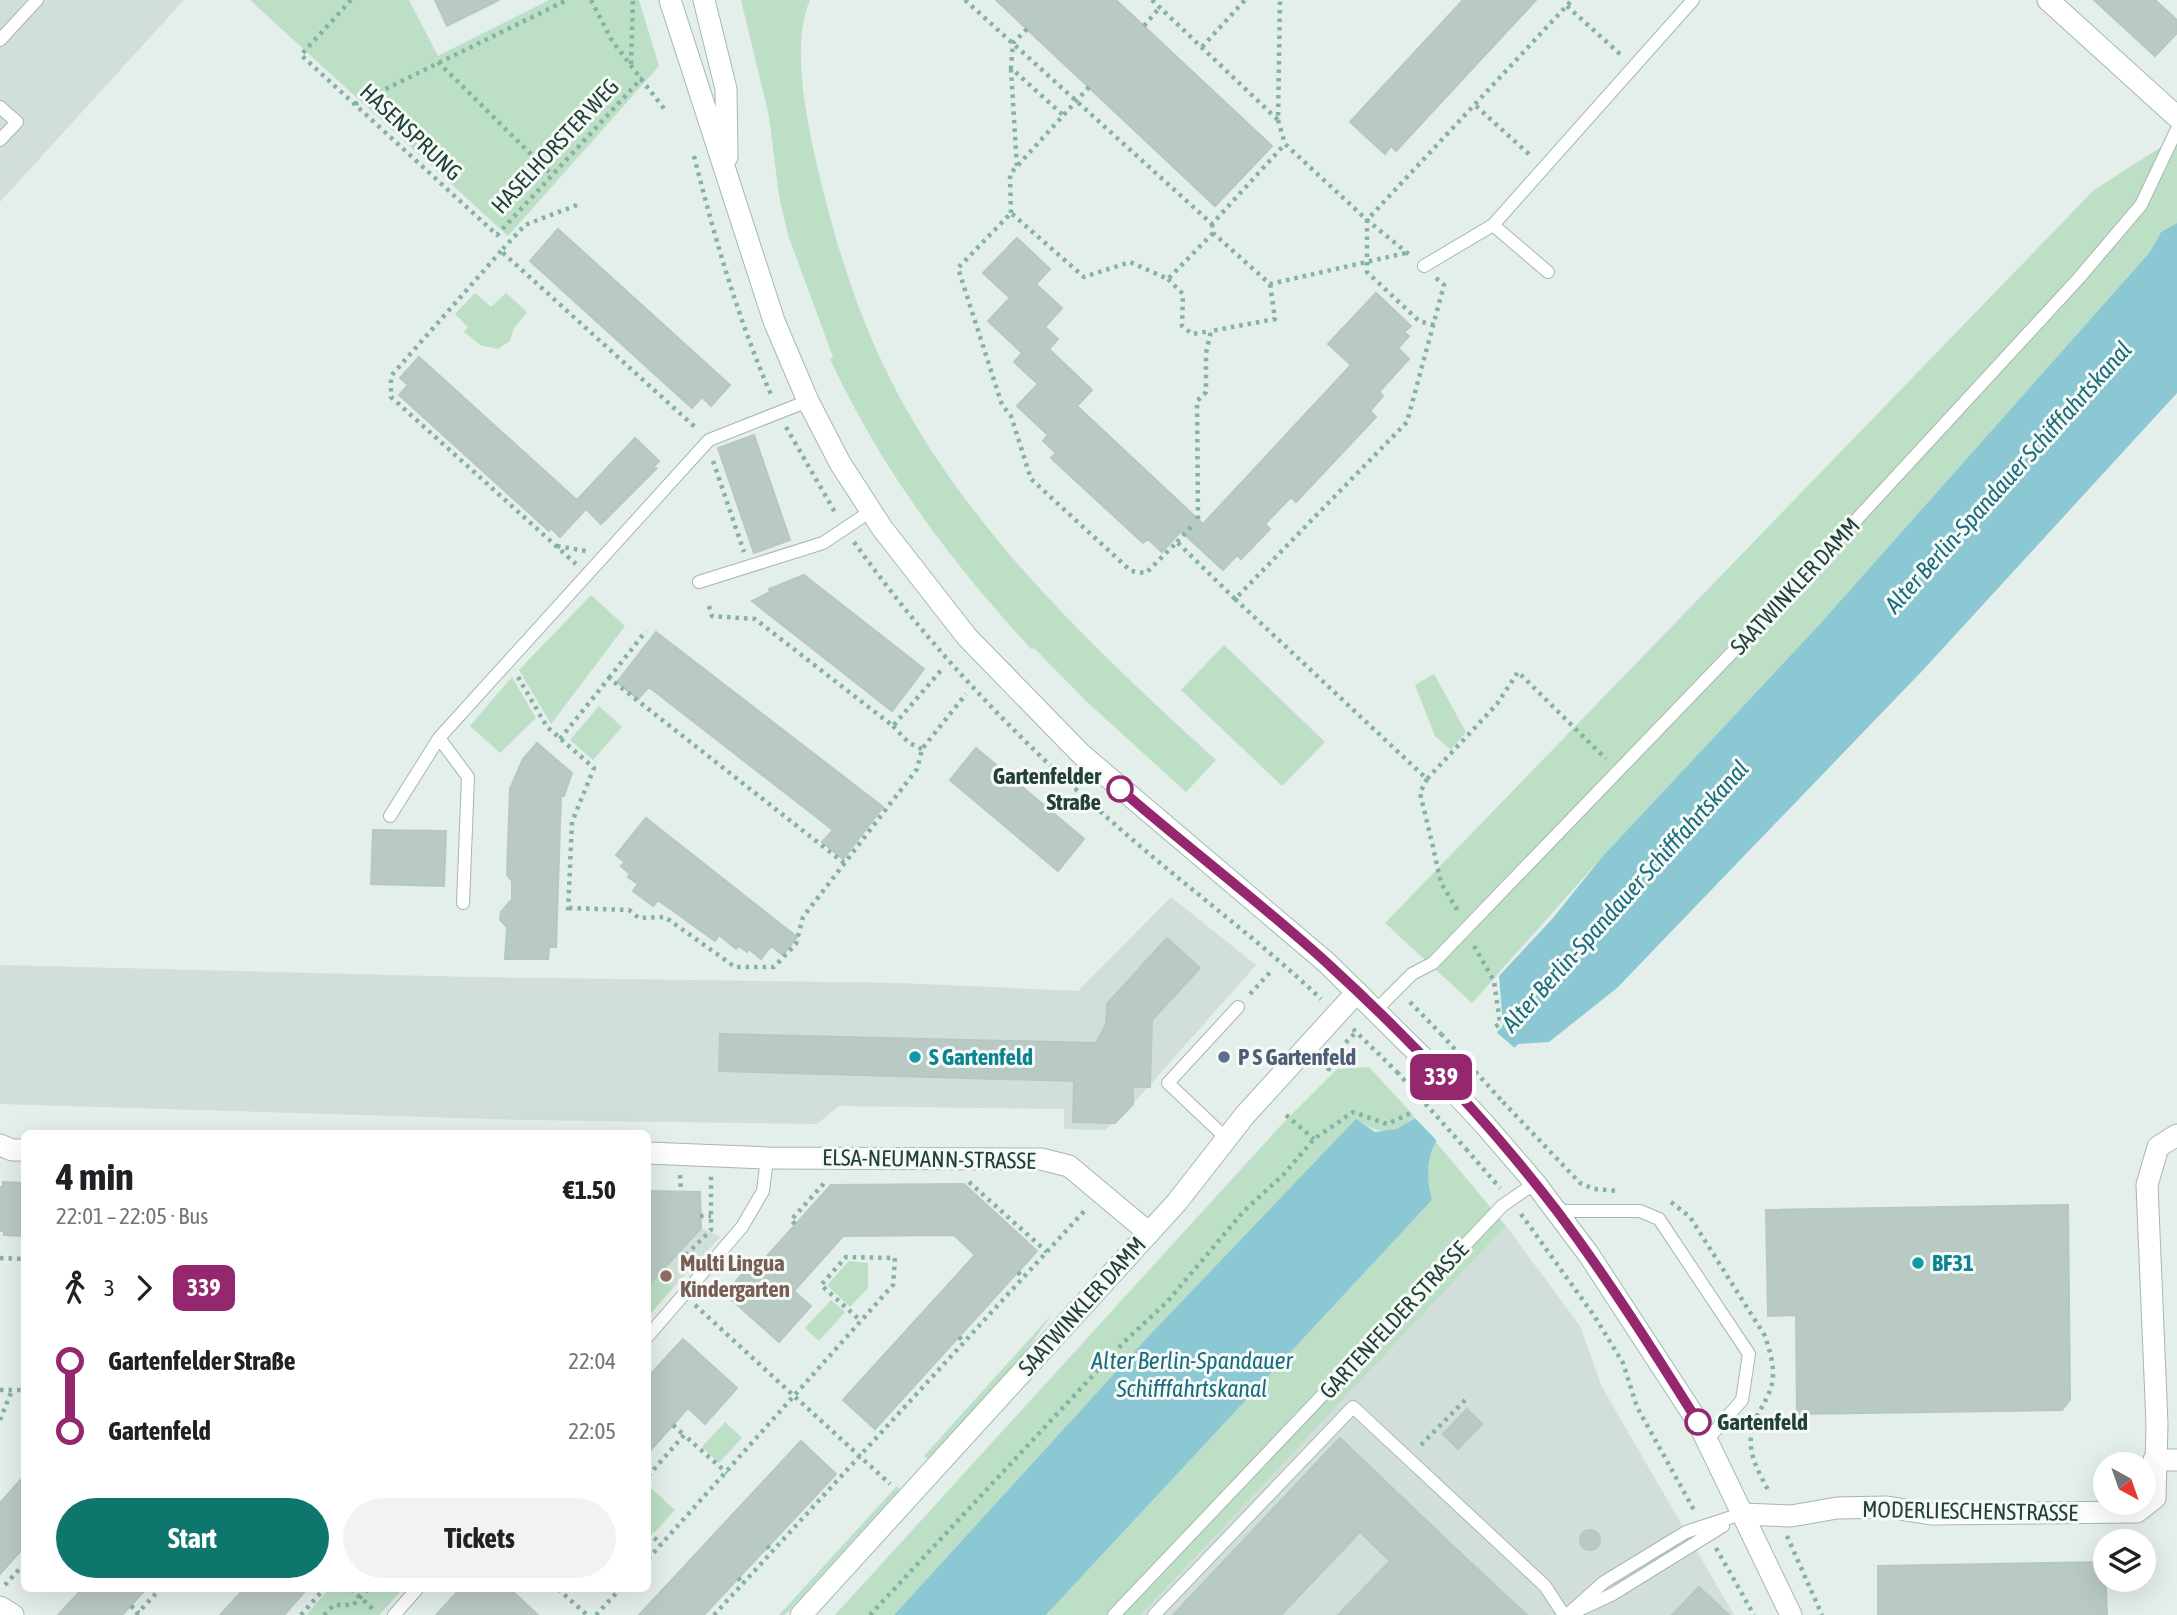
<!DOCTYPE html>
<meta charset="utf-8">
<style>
body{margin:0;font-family:"Asap Condensed",sans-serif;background:#f2f2f2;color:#202124;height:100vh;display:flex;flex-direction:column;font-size:26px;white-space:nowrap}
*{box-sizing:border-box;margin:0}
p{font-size:23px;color:#757577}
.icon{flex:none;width:38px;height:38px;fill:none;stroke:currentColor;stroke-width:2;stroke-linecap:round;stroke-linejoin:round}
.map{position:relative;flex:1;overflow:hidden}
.sheet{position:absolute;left:21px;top:1130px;width:630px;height:462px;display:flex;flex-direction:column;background:#fff;border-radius:10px;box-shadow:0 7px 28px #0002}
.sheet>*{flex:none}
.badge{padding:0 14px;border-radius:10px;font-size:24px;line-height:46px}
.needle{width:46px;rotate:140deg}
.buttons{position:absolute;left:2093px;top:1452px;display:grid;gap:14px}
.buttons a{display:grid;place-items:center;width:63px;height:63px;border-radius:50%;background:#fff;box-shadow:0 7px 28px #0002;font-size:35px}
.map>.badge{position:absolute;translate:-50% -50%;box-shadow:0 0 0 4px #fff}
.legs{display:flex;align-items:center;gap:10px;height:77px;padding:0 35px;font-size:23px}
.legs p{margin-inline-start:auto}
.summary{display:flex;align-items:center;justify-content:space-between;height:119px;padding:0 35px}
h1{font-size:38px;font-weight:700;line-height:52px}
.action{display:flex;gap:14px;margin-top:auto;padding:14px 35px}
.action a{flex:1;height:80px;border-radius:42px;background:#0f766e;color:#fff;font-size:28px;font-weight:700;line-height:80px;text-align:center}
.action a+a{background:#f2f2f2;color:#202124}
ul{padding:0 35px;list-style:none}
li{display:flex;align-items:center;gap:24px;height:70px;font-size:26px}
li i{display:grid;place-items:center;width:10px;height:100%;margin:0 9px;background:currentColor}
li i::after{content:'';width:18px;height:18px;margin:-9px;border:5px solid;border-radius:50%;background:#fff}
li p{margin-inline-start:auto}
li:first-child i{background:linear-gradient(#0000 50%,currentColor 0)}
li:last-child i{background:linear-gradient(currentColor 50%,#0000 0)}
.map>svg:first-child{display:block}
.built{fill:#d2ded9}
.green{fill:#bcdfc6}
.water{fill:#8bc8d4}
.pier{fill:#e4eeea}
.building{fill:#b9c9c3;stroke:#b6c8c1;stroke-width:2}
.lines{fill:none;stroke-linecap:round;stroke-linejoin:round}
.lane-casing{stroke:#a6b6b1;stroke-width:14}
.street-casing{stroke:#a6b6b1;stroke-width:23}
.secondary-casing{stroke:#a2bab2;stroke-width:23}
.path{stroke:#84b2a4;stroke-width:4.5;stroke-dasharray:3.5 5;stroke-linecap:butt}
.lane{stroke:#fff;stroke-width:12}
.street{stroke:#fff;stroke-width:21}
.secondary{stroke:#fff;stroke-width:21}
.secondary-bridge-casing{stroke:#a2bab2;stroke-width:23;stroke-linecap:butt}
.path-bridge{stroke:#84b2a4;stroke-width:4.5;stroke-dasharray:3.5 5;stroke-linecap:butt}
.secondary-bridge{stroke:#fff;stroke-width:21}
.line-1-casing{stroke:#fff;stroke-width:16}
.line-1{stroke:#95276e;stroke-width:10}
.stop-1-dot{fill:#fff;stroke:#95276e;stroke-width:3.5}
.culture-dot{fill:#0f9aa8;stroke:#f5faf7;stroke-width:2.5}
.service-dot{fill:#5c6f8a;stroke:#f5faf7;stroke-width:2.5}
.education-dot{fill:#8d6e63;stroke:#f5faf7;stroke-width:2.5}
.labels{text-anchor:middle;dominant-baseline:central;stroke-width:6;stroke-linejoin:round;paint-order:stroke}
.street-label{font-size:23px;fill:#234039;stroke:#f5faf7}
.stop-label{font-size:23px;font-weight:bold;fill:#234039;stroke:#f5faf7;text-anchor:end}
.culture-label{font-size:23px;font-weight:bold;fill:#0d838f;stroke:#f5faf7;text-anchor:start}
.service-label{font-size:23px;font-weight:bold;fill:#4e5e75;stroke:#f5faf7;text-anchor:start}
.education-label{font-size:23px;font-weight:bold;fill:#785e54;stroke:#f5faf7;text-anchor:start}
.water-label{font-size:24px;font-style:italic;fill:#1a6c7e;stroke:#f5faf7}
</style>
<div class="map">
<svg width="2177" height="1615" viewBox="0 0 2177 1615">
<rect width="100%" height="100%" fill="#e4eeea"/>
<path class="built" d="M0,0H184L0,202Z
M1171,897L1256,965L1133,1104L1105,1130L1064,1129V1109L839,1106L817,1124L527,1120L0,1104V965L473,977L899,983L1078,991Z
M1506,1226L1580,1326L1602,1387L1734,1615H1141Z
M701,1228L720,1237L648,1316V1234Z"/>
<path class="green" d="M250,0H409L438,56L549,0H639L659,66L508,236Z
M741,0H810C791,43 806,116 816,161C829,218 845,274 867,328C938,503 1079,635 1216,760L1186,792L1086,701L1034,648L1031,649C948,558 882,470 830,359L833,357L788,235L779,196L769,116Z
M2177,137V223L2161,232L2150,252L1819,625L1602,857L1472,1003L1385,923L2094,190Z
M475,293L491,307L506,293L527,312L514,328L510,341L498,349L480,345L464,332L468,327L455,314Z
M591,595L625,626L551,724L519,670Z
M1224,645L1325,742L1282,786L1181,690Z
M1434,674L1466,732L1451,750L1435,736L1415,685Z
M512,677L536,718L500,753L470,726Z
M599,706L622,727L593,760L570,740Z
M1369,1067L1416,1118C1387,1135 1384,1135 1356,1120L1144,1341L894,1615H835L1284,1122L1337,1069Z
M1435,1141L1506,1226L1141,1615H1046L1432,1200C1426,1177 1426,1163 1435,1141Z
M849,1261L868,1263V1288L850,1307L827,1285Z
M648,1278H665L673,1288L648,1316Z
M831,1300L845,1312L819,1341L805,1328Z
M1052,1314L1028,1349L928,1459L924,1456Z
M725,1422L742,1438L719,1463L702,1447Z
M897,1486L900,1489L785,1615H779Z
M652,1489L675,1510L654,1533L648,1528V1494Z
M329,1589H403L379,1615H306Z"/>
<path class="water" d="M2177,223V393L1923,670L1617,988L1549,1042L1518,1044L1489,1075V1083C1452,1122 1416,1141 1432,1200L1046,1615H894L1144,1341L1356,1119L1375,1132L1396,1129L1416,1118L1503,1026L1499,976L1553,918L1602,857L1819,625L2150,252L2161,232Z"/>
<path class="pier" d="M1494,1030L1517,1050L1492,1076L1491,1085L1438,1142L1413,1116Z"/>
<path class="building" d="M435,0H499L447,26Z
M996,0H1116L1272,146L1215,206Z
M1463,0H1536L1396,151L1391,146L1385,154L1350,122Z
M2094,0H2155L2177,20V33L2155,56Z
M558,229L730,385L711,406L702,397L692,408L530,261Z
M1017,238L1050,269L1036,284L1062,308L1045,327L1058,339L1049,349L1092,390L1077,406L1203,524L1351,365L1328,344L1376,293L1411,326L1404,332L1409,336L1398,348L1409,359L1379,392L1383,396L1370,411L1376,417L1296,502L1291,497L1265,524L1270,529L1241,559L1237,555L1223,570L1181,531L1162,552L1148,539L1143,543L1051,458L1056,453L1043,441L1048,435L1017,406L1038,384L1014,362L1022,353L988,321L1010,298L983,273Z
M419,357L580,503L577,500L635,438L659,461L650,471L657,468L601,524L586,509L560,537L551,528L549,531L399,395L408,385L400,378Z
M754,435L790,540L754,553L718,448Z
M804,575L924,669L892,711L752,601L770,592L769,589Z
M656,632L883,807L843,859L822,842L833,830L649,687L638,699L617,682Z
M537,743L572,773L564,796L561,795L556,947H549L548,959H505L507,927L500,920L501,912L512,899V881L507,875L510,789L523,759Z
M976,748L1084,839L1058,871L950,780Z
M646,818L797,937L783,955L771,946L761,959L749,949L747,952L739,946L736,949L719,935L715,941L658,900L653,906L633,891L638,884L628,877L630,874L621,866L625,862L616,855Z
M373,830L446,831L444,886L371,884Z
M1167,938L1200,968L1152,1020L1150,1087H1133V1104L1115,1123L1073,1122L1074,1081L719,1071L720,1034L1096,1043L1106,1024L1107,1004Z
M3,1182L24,1183V1236L4,1235V1231H0V1187H3Z
M964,1184L1037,1251L875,1429L843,1400L975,1255L954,1235L843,1236L794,1291L811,1306L779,1342L725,1294L744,1272L749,1276L831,1185Z
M648,1191L700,1192L701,1228L648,1286Z
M2068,1205L2070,1400L2062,1410L1797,1414L1796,1315L1768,1316L1766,1210Z
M683,1339L737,1388L705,1424L688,1408L648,1453V1377Z
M1467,1409L1482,1424L1458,1449L1443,1434Z
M1340,1438L1454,1547L1527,1615H1338L1390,1561L1360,1532L1281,1615H1173Z
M801,1441L836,1474L704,1615H639Z
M24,1476V1547L0,1574V1503Z
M1580 1540a10 10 0 1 1 20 0a10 10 0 1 1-20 0Z
M2105,1562L2107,1615H1878V1566Z
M1699,1587L1729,1615H1672Z
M82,1589H146L122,1615H58Z
M244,1589H307L284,1615H220Z
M460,1589H510L538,1615H436Z"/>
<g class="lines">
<g class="lane-casing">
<path id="lane" d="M0,40L37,0
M0,107L17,122L0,140
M1493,225L1548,272
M1424,266L1493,225L1693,0
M699,582L823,543L871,511
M439,738L468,777L463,903
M390,816L439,738L709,440L808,401
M1376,1010L1412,974L1433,963L1776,607L2079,278L2141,205L2177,129
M1226,1138L1168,1083L1238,1007
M1557,1211H1640L1659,1219L1749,1354L1742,1400L1708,1439
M648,1336L742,1227L763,1191L767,1158
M1579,1610L1613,1594L1723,1526
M394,1615L417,1589
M1114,1615L1502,1206L1535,1183
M1154,1615L1353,1407L1545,1586L1564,1615
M1567,1615L1604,1582L1686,1532L1741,1514"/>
</g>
<g class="street-casing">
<path id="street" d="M2048,0L2177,117
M0,1145L12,1150H24
M648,1153L767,1158L1041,1159L1069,1166L1149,1233
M2154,1460H2177
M1741,1514L1791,1516L1837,1508L1887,1507L1931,1514L2137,1512L2155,1498L2157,1424L2147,1185L2158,1147L2177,1135
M0,1607L13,1615"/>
</g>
<g class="secondary-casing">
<path id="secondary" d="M670,0L774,321L808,401L840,463L882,528L967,637L1081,754L1327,963L1421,1056
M704,0L726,89L727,157
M1485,1125L1535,1183L1589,1255L1698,1422L1791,1615
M801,1615L1177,1202L1245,1115L1357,992"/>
</g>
<path class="path" d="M351,0L301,55L497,235L641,79L666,111
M591,0L611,39L641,79
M965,0L1212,224L1285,144
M1152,0L1278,120L1280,0
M1567,6L1621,55
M1144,26L1160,7
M1027,29L1013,43L1011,68L1064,116
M1202,47L1245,0
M438,62L552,175
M631,64L633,0
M1011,69L1017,168
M355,104L567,0
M1476,106L1532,157
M1278,120L1285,144L1367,220L1411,256
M694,156C715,239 738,319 772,397
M577,205L525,225L501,251L696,428
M1011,213L1010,174L1089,87
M1212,224L1213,233L1270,284L1406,253
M1213,233L1168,279L1130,262L1084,277L1011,213L958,268L1002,405L1011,416L1031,479L1131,571L1146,573L1177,542L1235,599L1407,422L1444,285L1436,278
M501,251L391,376V397L576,564
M1168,279L1183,294L1182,326L1192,334L1211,331
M1434,325L1419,321L1367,272V220L1572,0
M786,427L836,514
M713,461L744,552
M1198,519L1197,401L1206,392V353L1211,331L1275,319L1270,284
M854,542C932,651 1024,746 1126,834C1190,890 1259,940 1321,999
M1177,542L1193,525
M557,546L586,551
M1235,599L1427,779L1497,704L1518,672L1606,759
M709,606L712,616L755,619L893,726L943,668
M518,677L547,727L594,768L572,822L568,913
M609,678L646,631
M893,726L909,743L922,749
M560,739L609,678L844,863
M1427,779L1420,793L1433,847L1441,883L1458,911
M569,908L629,910L639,918L665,917L735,967H774L796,944L803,917L917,769L922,749L966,694
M1474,946L1494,981L1500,1023L1494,1028
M1250,994L1273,969
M1410,1002L1441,1034
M1353,1029L1397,1072
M1328,1071L1335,1054L1356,1032
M1503,1102L1580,1183L1594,1189L1618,1191
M1286,1115L1314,1139
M1466,1149L1500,1188
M680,1175L681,1191
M969,1182L1047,1252
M1671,1202L1690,1217L1765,1336C1771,1355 1778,1375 1768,1395C1760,1413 1749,1424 1751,1446C1752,1462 1762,1478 1769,1492
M1521,1214L1595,1317L1623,1363L1637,1407L1694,1510
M700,1216H711
M795,1224L791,1220L827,1180
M686,1255L711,1230V1175
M0,1258L24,1259
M1018,1272L1023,1278
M695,1305L890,1484
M959,1337L964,1342
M0,1390H24
M0,1420L12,1390
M673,1425L684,1435
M1421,1445L1468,1397
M648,1476L684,1435L727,1473
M648,1532L661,1544
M1787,1536L1822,1615
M767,1546L772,1551
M1716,1548L1754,1615
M648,1559L893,1285L895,1258L846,1257L821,1285L861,1321
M738,1578L743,1583
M5,1585L24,1564
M351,1589L376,1612
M558,1589L587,1615
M131,1606L139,1613
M136,1615L160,1589
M301,1615L324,1589
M324,1615L334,1605H353L368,1589
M596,1615L620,1589
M714,1615L1087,1208
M870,1615L1124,1342L1167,1302L1243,1212L1283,1175L1314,1139L1353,1112L1387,1124L1411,1113"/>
<use href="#lane" class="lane"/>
<use href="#street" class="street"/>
<use href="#secondary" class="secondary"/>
<g class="secondary-bridge-casing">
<path id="secondary-bridge" d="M1421,1056L1485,1125"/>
</g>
<path class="path-bridge" d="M1441,1034L1503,1102
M1397,1072L1466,1149"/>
<use href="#secondary-bridge" class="secondary-bridge"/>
</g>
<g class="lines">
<g class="line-1-casing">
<path id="line-1" d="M1120,789C1188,848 1260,902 1327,963C1409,1038 1489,1122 1557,1211C1608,1279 1653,1350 1698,1422"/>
</g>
<use href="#line-1" class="line-1"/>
</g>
<g class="stop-1-dot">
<circle cx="1120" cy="789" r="12"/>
<circle cx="1698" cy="1422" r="12"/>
</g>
<g class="culture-dot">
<circle cx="915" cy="1057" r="7"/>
<circle cx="1918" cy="1263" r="7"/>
</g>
<circle class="service-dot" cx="1224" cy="1057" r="7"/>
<circle class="education-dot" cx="666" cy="1276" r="7"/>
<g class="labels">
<g class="street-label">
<text transform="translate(411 132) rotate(43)">HASENSPRUNG</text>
<text transform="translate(555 146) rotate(-47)">HASELHORSTER WEG</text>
<text transform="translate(1795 586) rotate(-47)">SAATWINKLER DAMM</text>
<text transform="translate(929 1159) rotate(1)">ELSA-NEUMANN-STRASSE</text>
<text transform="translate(1082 1306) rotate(-48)">SAATWINKLER DAMM</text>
<text transform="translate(1394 1320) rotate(-47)">GARTENFELDER STRASSE</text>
<text transform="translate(1970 1511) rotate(1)">MODERLIESCHENSTRASSE</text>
</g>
<g class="stop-label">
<text x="1101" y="776">Gartenfelder<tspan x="1101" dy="26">Straße</tspan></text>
<text x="1717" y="1422" text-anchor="start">Gartenfeld</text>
</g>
<g class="culture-label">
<text x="929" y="1057">S Gartenfeld</text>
<text x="1932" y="1263">BF31</text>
</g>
<g class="service-label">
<text x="1238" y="1057">P S Gartenfeld</text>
</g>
<g class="education-label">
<text x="680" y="1263">Multi Lingua<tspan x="680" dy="26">Kindergarten</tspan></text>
</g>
<g class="water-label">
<text transform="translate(2008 477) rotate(-48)">Alter Berlin-Spandauer Schifffahrtskanal</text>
<text transform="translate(1625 896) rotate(-48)">Alter Berlin-Spandauer Schifffahrtskanal</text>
<text x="1192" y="1360">Alter Berlin-Spandauer<tspan x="1192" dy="28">Schifffahrtskanal</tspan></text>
</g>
</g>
</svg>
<div class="buttons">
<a><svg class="needle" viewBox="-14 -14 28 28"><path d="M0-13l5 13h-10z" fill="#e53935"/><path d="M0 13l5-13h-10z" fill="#757577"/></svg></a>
<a><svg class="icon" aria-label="layers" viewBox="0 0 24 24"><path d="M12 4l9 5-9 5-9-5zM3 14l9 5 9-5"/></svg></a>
</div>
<b class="badge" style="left:1441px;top:1077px;background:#95276e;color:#fff">339</b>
<section class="sheet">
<div class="summary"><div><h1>4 min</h1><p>22:01 – 22:05 · Bus</p></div><b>€1.50</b></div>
<div class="legs"><svg class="icon" aria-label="walk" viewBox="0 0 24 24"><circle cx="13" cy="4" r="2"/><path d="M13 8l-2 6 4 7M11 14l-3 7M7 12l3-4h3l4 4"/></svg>3<svg class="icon" aria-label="forward" viewBox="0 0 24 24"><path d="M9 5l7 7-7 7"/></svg><b class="badge" style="background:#95276e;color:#fff">339</b></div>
<ul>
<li><i style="color:#95276e"></i><b>Gartenfelder Straße</b><p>22:04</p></li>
<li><i style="color:#95276e"></i><b>Gartenfeld</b><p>22:05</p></li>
</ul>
<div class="action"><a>Start</a><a>Tickets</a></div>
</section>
</div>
